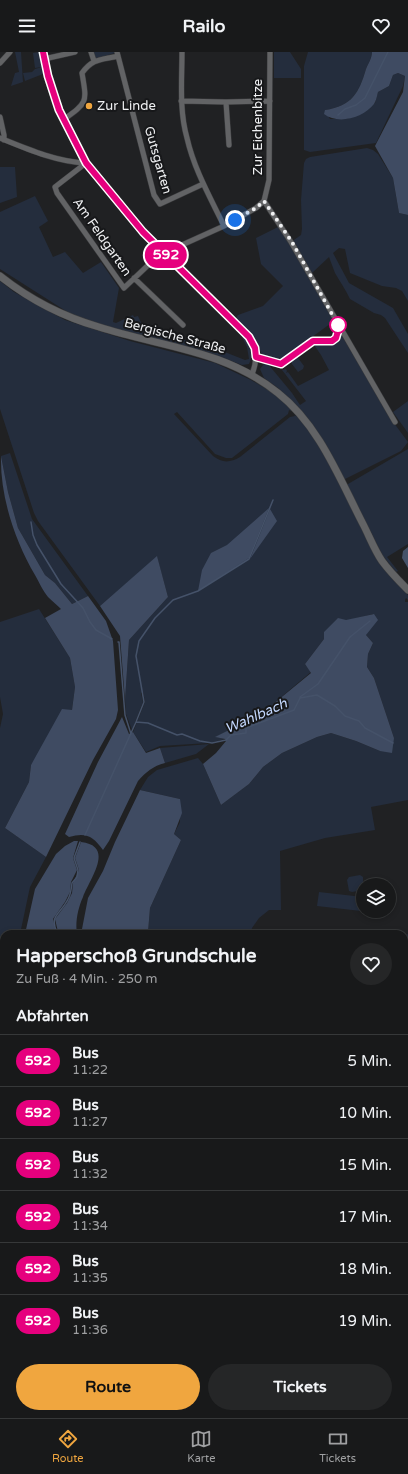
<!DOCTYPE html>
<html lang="de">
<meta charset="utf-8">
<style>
body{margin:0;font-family:"Varela Round",sans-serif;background:#252627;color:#f1f3f6;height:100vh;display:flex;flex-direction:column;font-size:15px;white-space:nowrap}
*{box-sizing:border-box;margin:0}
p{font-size:13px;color:#9fa0a2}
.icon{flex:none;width:22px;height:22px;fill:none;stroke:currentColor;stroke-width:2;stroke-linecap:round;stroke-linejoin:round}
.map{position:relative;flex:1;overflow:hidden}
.side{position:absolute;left:0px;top:878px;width:408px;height:488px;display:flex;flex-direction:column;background:#18191a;border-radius:12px 12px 0 0;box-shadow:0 2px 6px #0003,0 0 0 1px #363839}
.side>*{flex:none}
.badge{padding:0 8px;border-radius:13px;font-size:14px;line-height:26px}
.buttons{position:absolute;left:356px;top:826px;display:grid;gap:8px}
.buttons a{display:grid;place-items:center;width:40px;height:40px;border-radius:50%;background:#18191a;box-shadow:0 2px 6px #0003,0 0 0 1px #363839;font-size:20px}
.you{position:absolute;width:20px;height:20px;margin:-10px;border:3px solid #fff;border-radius:50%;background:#1a73e8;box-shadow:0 0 0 6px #1a73e833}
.map>.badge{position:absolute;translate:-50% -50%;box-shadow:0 0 0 2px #fff}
h2{padding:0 16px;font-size:15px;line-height:36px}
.round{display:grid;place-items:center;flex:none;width:42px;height:42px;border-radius:21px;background:#252627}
.head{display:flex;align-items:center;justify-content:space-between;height:68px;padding:0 16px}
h1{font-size:19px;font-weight:700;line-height:30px}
.cta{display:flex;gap:8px;margin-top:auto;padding:8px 16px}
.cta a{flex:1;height:46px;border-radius:24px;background:#f0a63f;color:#111;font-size:16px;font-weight:700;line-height:46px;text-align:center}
.cta a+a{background:#252627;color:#f1f3f6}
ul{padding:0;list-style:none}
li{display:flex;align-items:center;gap:12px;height:52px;padding:0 16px;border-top:1px solid #363839}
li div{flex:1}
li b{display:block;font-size:15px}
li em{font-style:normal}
li .badge{min-width:44px;font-weight:700;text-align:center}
header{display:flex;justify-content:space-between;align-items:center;height:52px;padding:0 16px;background:#18191a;font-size:18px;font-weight:700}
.dock{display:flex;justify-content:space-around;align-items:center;height:56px;border-top:1px solid #363839;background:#18191a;font-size:11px;color:#9fa0a2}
.dock a{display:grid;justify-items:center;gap:2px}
.dock .current{color:#f0a63f}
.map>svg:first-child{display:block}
.green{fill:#242d3d}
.forest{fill:#3f4b62}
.water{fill:#455269}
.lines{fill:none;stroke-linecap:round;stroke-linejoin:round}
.stream{stroke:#455269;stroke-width:1.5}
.street-casing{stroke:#3c3d3f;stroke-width:6}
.secondary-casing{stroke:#3c3d3f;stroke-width:8}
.street{stroke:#626365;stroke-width:5}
.secondary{stroke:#626365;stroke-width:7}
.line-casing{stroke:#fff;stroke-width:9}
.line{stroke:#e6007e;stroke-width:6}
.walk{stroke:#eff0f2;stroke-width:4;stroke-dasharray:0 7.2}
.poi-dot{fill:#f0a63f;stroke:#17181a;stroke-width:1.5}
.stop-dot{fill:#fff;stroke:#e6007e;stroke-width:2}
.labels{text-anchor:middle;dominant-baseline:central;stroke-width:4;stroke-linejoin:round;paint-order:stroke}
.poi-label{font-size:13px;fill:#eff0f2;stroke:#17181a;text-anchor:start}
.street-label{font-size:13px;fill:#eff0f2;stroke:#17181a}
.water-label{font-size:14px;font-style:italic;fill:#c3d7fd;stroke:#17181a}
</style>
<header><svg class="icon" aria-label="menu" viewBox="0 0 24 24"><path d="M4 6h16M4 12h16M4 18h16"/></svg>Railo<svg class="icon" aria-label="heart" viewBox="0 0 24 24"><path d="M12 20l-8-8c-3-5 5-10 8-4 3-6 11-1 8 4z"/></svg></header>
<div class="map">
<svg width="408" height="1366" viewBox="0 0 408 1366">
<rect width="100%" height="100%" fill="#202123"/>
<path class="green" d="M15,0H21L23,30L11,34L15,21L19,20Z
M39,0L42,15L35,16L33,1Z
M93,0H115V1L94,7Z
M274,0H290L301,17V26H274Z
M308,0H372C372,6 368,12 366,17C359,41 352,54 325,58L330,67H347L375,51L378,40L389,34L393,23L398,21L405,24L403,34L376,91L310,100L304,98V14Z
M42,15L43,22L25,29L23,21L32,20L35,17Z
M367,96L373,98L378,102L393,126L399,161L408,163V249L402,239L396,236L382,234L350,221L345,197L339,196L333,201L349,231L393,256L408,282V301L385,266L381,263L374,261L350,247C346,238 340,230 335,221C333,216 331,210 329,205L312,221L308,224L334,269L282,307C276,307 268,306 263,303C260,301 260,297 259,294C253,283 245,274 236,266L238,263L263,254L283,234L261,212L256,186L278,175L291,190L301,183L302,177L301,148L304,111L306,107L310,105Z
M0,115H15L17,145L0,151Z
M35,144L48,169L39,175L53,205L65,200L83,221L101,210L119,236L113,270L116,271L133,263L134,265L138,264L145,279L207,293L245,308L249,307L247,295L242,285L244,283C249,292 254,302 249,312L242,313L207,300L114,277L69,261L0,217V160Z
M0,229L14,240L65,268L130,289L215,311L251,328L278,344L290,356L291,359L289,358L288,362L232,406H226L215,402L177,360L174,362L213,404C222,411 230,411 240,405L290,365L295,364L294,363L299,365L317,389L388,522L408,543V548L406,546L405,548V550H408V748L371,755L375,778L325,786L280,799L281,858H269L259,866L252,876L251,882H163L148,880L150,856L181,788L174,782L180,770V747L140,738L148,725L157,718L198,706L203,712L221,753L249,732L263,715L282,701L317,685L331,681L356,689L380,699L394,686L374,626L367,615L368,602L373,591L366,583L373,562L346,569L324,587L305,612L311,620L261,662L216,685L225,687L209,691L160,694L146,700L133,680L145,650L143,640L141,641L143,650L132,678L126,662L125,648L129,588L168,545L157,505L100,554L38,469L34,461L0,357Z
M341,282L388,363L408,390L401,399L345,427H344L297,354L278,336L264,326L260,317L264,312H268L292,341L300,353L306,349L282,318L286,317L287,319L286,321L288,320L298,334L329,318L321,303L314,293C326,293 337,298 341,282Z
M295,305L298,306L304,314L303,317L298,320L292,312L291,309Z
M408,349V381L393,360Z
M408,397V492L387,505L398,519L396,520L383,504L347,433L348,432Z
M10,401L32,467L88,544L72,552L55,531L45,523L18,476L8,440L1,404Z
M39,557L70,606L75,635L72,658L31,713L29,730L5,776L46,805L30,835L20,882H4V939L0,941V676L3,662L0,645V570Z
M209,692L196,702L165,711L160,696Z
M360,823L363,825V838L352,840L349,839L347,828L349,825Z
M319,840L363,845L361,859L317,854Z
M408,882V1100L404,1104V884Z
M0,947L4,948V959L0,965Z
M4,1168V1249L0,1250V1170Z
M0,1263L4,1274V1362H15L13,1366H0Z"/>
<path class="forest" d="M372,0H408V163L399,161L393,126L375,94L403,40L405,24L398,21L393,23L389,34L378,40C377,44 376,49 374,52C363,66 338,73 324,62L325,58C352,54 359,41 366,17C368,12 372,6 372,0Z
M1,404L8,440L18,476L45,523L55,531L72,552L88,544L106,569L113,589L118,658L116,667L93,708L46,805L5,776L29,730L31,713L62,657L72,658L75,635L70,606L45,566L61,557C57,553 52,549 48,545C43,539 39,530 35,523C15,489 0,445 1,404Z
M269,456L249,506L198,539L202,518L211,501L227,493Z
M270,457L277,469L250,507Z
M157,504L168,545L129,588L125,648L120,584L100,554Z
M374,562L378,568L366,583L373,591L368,602L367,615L374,626L394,686L392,701L380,699L356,689L331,681L317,685L282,701L263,715L249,732L221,753L203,712L216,701L226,689L225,687L215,685L261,662L311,621L305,612L324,587V580L338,566L346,568Z
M122,665L129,682L133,680L146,701L160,696L165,711C153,714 146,720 138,729L109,789L103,798C93,784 86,780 69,785L65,782L98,710Z
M140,738L180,747L182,761L174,782L181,788L150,856L148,880L163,882H82V877L88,846L103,819L115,790Z
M74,789H78L73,806L77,818L71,830L70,840L65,850L53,867L56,880L55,882H25L35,837L56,802L65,794Z
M81,790C116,794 89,828 83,845C78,856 75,870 77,882H57L58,880L55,867L67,851L72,841L73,831L79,818L75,806Z
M4,959V1009L0,1012V965Z
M4,1012V1052L0,1054V1032L2,1028L0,1015Z
M4,1061V1159H0V1064Z
M408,1107V1366H13L15,1362H404V1109Z"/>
<path class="water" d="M408,495V516L402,506L403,499Z"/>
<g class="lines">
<path class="stream" d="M338,63L345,57L356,53L365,46L388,0
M31,470L33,483L37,493L61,532L83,556L90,570L96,578L112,587
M118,590H119L125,663L131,682
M300,645L318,632L350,585L370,569
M136,670L144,650L136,604L139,589L155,566L173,548L198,539L249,507L273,448
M85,783L136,670L148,671L177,683L182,682L200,689L212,691L226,688L231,683L246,681V676L294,658L300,646L317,643L335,654L345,664L359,669L365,676L393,691
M55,882L57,880C49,864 60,862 67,849C71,843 71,838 72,831L77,825L78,818L74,806L80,790
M0,1014L4,1011
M0,1021L2,1024L0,1029
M404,1245L408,1241
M128,1366L129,1362
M196,1366L206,1362
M367,1366L369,1362"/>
<g class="street-casing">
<path id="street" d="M43,0L48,24L59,58L86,111L143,180L249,285C256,298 258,308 252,322
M91,0L94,9
M117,0L154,143L160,152L203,132
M182,0C182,28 179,58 187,86C194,117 210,145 224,174
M44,7L75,0
M0,11L10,0
M181,49L226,50L270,49
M226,50L229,93
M0,65L4,83V88
M63,68C88,50 87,51 82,21C93,6 101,8 118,4
M0,86C27,97 57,110 86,111
M86,111L55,135L57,141L124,236L162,200
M264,149L291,190L395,370
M166,203L173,197L224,174L256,156L264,149L269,128L270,0
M134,226L183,273
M256,305L281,312L313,289H332L336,286L338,279V272"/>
</g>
<g class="secondary-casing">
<path id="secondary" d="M0,224C29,247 64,265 99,275C162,295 225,298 278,341C320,374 340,428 364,474C370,486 375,499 382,509C390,520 399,529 408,538"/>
</g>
<use href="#street" class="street"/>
<use href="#secondary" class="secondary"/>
</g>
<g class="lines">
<g class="line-casing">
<path id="line" d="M43,0L48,24L59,58L86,111L143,180L249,285L255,296L256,305L281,312L313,289H332L336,286L338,279V272"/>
</g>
<use href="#line" class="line"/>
<path class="walk" d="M235,168L256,156L264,149L292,190L338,273"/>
</g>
<circle class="poi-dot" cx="89" cy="54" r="4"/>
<circle class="stop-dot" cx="338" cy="273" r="8"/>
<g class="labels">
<g class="poi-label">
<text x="97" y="54">Zur Linde</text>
</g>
<g class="street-label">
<text transform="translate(258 75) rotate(-90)">Zur Eichenbitze</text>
<text transform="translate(158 108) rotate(74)">Gutsgarten</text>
<text transform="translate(102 185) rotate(55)">Am Feldgarten</text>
<text transform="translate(175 284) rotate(15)">Bergische Straße</text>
</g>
<g class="water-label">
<text transform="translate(256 664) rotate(-24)">Wahlbach</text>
</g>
</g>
</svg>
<div class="buttons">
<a><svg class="icon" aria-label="layers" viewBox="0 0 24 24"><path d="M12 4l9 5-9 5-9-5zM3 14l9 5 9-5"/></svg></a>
</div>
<div class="you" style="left:235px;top:168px"></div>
<b class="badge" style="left:166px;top:203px;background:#e6007e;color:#fff">592</b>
<section class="side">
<div class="head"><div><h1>Happerschoß Grundschule</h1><p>Zu Fuß · 4 Min. · 250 m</p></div><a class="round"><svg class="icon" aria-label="heart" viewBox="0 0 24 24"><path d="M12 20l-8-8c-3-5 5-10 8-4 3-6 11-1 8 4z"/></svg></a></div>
<h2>Abfahrten</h2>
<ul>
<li><span class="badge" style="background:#e6007e;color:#fff">592</span><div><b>Bus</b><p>11:22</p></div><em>5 Min.</em></li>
<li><span class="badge" style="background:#e6007e;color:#fff">592</span><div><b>Bus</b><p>11:27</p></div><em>10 Min.</em></li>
<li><span class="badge" style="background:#e6007e;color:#fff">592</span><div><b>Bus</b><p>11:32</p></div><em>15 Min.</em></li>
<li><span class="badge" style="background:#e6007e;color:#fff">592</span><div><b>Bus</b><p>11:34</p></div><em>17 Min.</em></li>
<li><span class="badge" style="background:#e6007e;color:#fff">592</span><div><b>Bus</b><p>11:35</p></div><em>18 Min.</em></li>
<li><span class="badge" style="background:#e6007e;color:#fff">592</span><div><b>Bus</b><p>11:36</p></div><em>19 Min.</em></li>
</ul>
<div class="cta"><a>Route</a><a>Tickets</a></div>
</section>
</div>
<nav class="dock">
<a class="current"><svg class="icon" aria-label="directions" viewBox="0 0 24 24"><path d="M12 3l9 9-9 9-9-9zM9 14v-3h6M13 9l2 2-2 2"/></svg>Route</a>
<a><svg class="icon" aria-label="map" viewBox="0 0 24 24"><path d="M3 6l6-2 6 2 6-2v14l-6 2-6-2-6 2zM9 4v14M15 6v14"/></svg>Karte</a>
<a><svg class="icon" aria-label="tickets" viewBox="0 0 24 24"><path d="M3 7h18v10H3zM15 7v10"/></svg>Tickets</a>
</nav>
